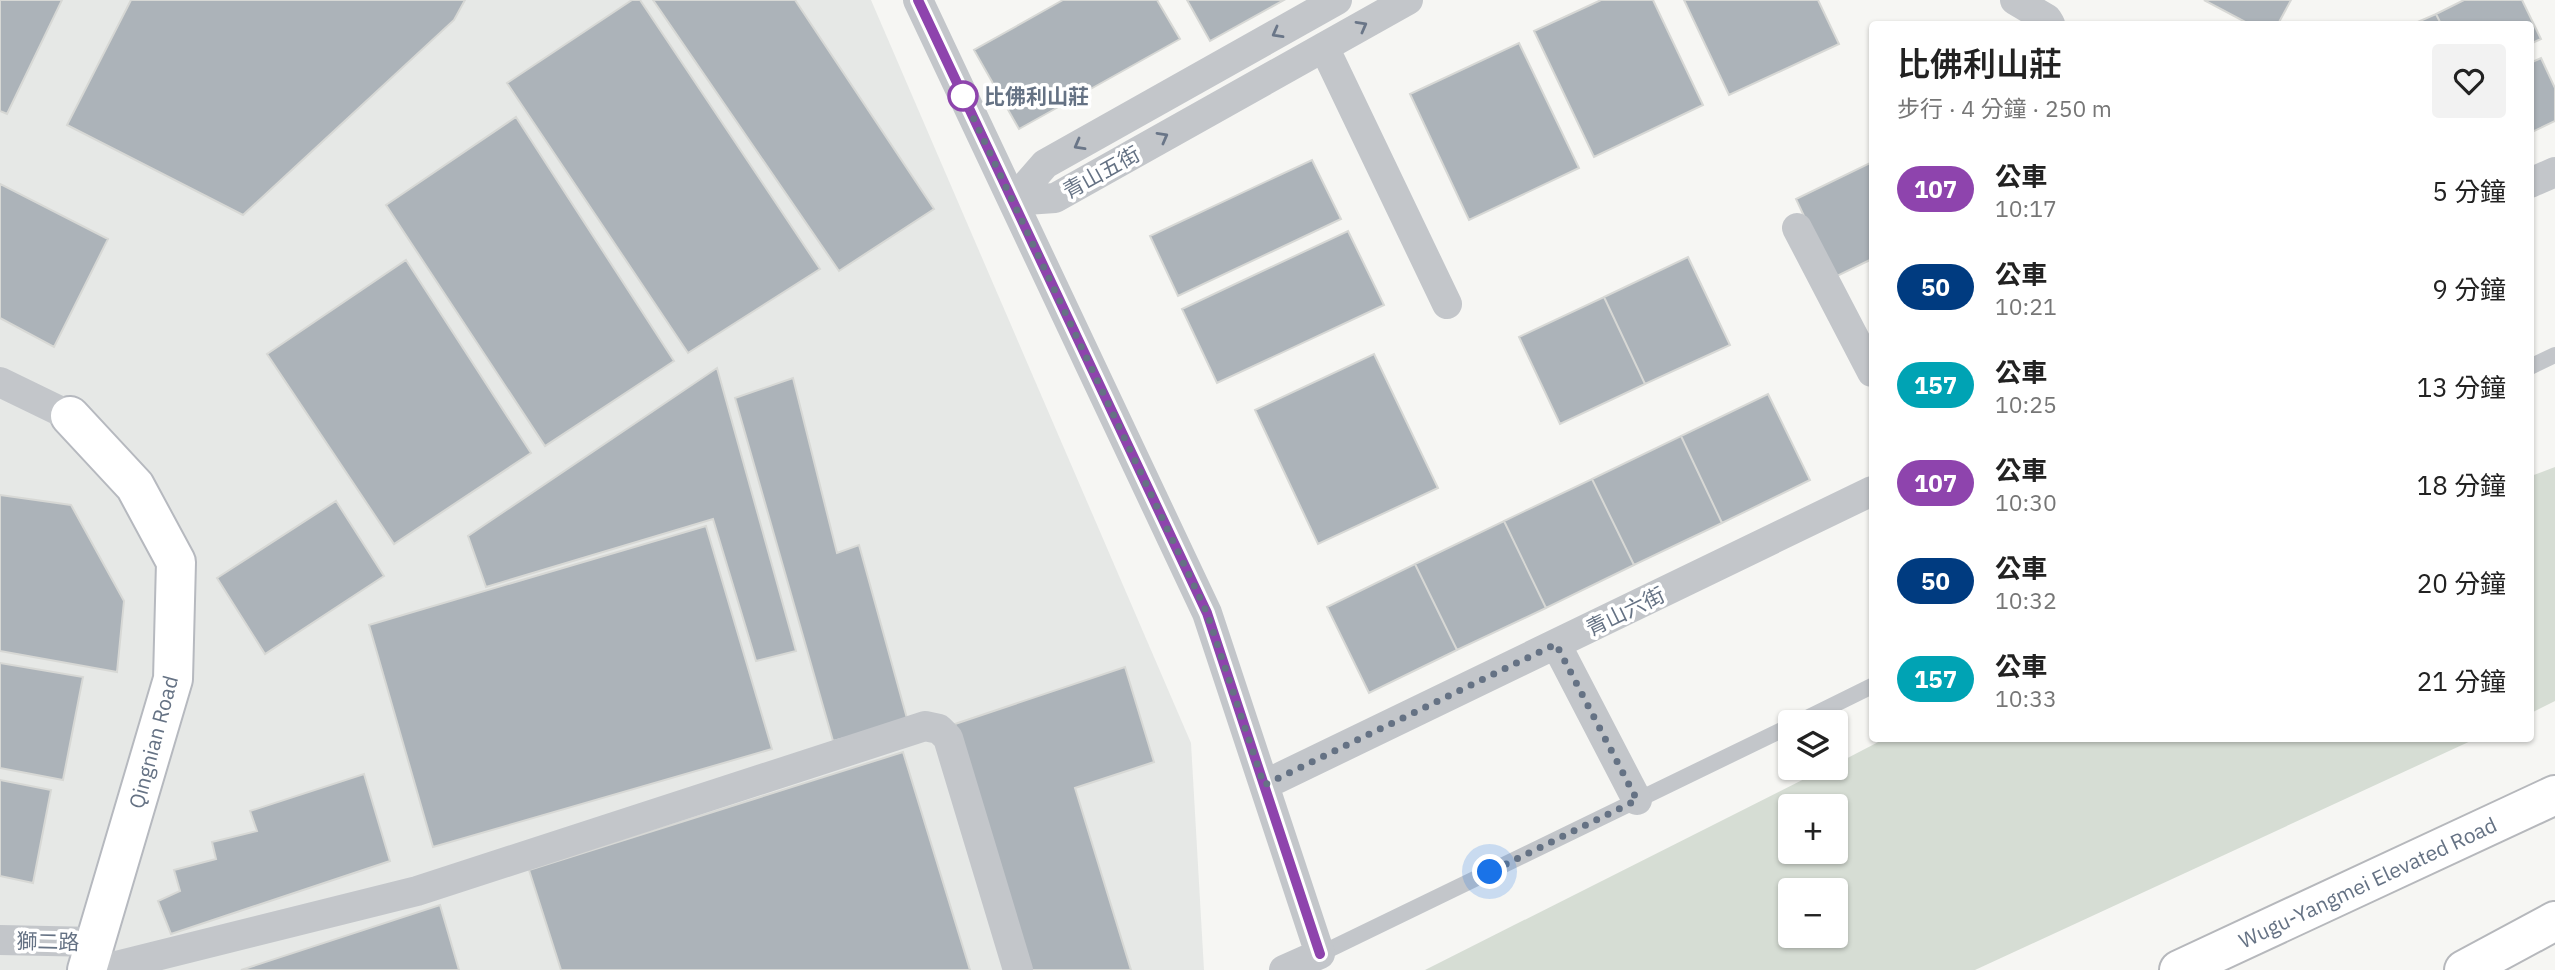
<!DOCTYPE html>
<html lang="zh-TW">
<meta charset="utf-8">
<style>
body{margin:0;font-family:"IBM Plex Sans","Noto Sans TC",sans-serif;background:#f2f2f2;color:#222;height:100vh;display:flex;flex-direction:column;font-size:26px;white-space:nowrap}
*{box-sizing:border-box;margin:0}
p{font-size:23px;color:#767676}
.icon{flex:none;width:38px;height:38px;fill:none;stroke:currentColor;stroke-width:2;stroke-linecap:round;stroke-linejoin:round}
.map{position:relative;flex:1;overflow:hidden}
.details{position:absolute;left:1869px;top:21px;width:665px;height:721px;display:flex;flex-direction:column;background:#fff;border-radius:7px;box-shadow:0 2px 5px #0004}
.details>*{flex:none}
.badge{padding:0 14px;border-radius:23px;font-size:24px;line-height:46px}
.buttons{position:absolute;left:1778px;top:710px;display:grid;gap:14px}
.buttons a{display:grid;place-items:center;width:70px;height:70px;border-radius:7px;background:#fff;box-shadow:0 2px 5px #0004;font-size:35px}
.you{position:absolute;width:35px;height:35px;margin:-18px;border:5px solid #fff;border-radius:50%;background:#1a73e8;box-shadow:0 0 0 10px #1a73e833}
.map>.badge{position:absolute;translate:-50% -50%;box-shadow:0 0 0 4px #fff}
.round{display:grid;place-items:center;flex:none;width:74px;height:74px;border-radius:7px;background:#f2f2f2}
.headline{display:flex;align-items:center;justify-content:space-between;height:119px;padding:0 28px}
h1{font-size:33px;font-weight:600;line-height:52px}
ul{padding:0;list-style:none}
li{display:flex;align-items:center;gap:21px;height:98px;padding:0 28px}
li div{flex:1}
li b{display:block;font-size:26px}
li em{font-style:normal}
li .badge{min-width:77px;font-weight:700;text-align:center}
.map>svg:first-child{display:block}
.built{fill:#e6e8e6}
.green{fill:#d6ddd4;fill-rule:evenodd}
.building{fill:#acb3b9;stroke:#d7d8d5;stroke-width:2}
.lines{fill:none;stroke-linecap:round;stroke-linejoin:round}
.secondary-casing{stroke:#b6b9bf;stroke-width:42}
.highway-casing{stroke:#b6b8bc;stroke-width:42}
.lane{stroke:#c3c6ca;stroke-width:16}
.street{stroke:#c3c6ca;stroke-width:30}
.secondary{stroke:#fff;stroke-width:38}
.highway{stroke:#fff;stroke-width:38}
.oneway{stroke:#6a7688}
.line-casing{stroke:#fff;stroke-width:16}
.line{stroke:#8e44ad;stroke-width:10}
.walk{stroke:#657284;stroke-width:7;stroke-dasharray:0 12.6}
.stop-dot{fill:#fff;stroke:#8e44ad;stroke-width:3.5}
.labels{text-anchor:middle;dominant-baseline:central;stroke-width:7;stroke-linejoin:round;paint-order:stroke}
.stop-label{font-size:21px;font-weight:bold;fill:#657284;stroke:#fff;text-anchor:start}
.street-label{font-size:21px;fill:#657284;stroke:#fff}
</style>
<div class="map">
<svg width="2555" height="970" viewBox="0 0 2555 970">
<rect width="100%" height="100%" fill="#f6f6f3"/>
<path class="built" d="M0,0H871L1191,743L1204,970H0Z"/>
<path class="green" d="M2555,467V701L2531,713V476Z
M1886,738H2475V739L1975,970H1425L1826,768H1836V764ZM1790,807H1836V852H1790ZM1790,891H1836V936H1790Z"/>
<path class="building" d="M0,0H62L7,114L0,111Z
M131,0H465L454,20L243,215L67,125Z
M632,0H640L820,269L688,353L507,83Z
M653,0H795L934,209L839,271Z
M1063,0H1157L1180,39L1019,129L974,50Z
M1187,0H1284L1210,41Z
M1601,0H1653L1703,105L1594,157L1534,31Z
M1684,0H1818L1839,44L1729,95Z
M2204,0H2291L2278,24H2249Z
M2464,0H2522L2541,39L2530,44V24H2441L2436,14Z
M2436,14L2441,24H2413Z
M1519,43L1579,168L1469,220L1410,94Z
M2541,58L2555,88V121L2530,133V63Z
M516,117L674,361L545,446L386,205Z
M1312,160L1341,219L1178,296L1150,236Z
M1872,162V259L1833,278L1796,199Z
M0,184L108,239L54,347L0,318Z
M1348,231L1384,305L1217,383L1182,309Z
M1688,257L1730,345L1645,384L1604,297Z
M406,260L531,453L394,544L267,354Z
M1604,297L1645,384L1560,424L1519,337Z
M1374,354L1438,488L1318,544L1255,410Z
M717,368L796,651L756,661L713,519L486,587L468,536Z
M793,378L837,553L859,545L908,722L833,741L735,398Z
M1768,394L1810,480L1722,523L1681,436Z
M1681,436L1722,523L1634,565L1592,479Z
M1592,479L1634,565L1546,608L1504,521Z
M0,495L71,505L124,601L117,672L0,651Z
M336,501L384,576L265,654L217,578Z
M1504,521L1546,608L1457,650L1415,564Z
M706,526L772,749L433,847L369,625Z
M1415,564L1457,650L1369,693L1327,607Z
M0,663L83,677L63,780L0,768Z
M1125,667L1154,762L1075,788L1131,970H1028L955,724Z
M903,752L970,970H561L529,870Z
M364,774L390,861L171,934L158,901L180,891L174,870L216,859L212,842L257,831L250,811Z
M0,780L51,790L33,883L0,876Z
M440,905L459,970H241Z"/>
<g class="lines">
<g class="secondary-casing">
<path id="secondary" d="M70,416L135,486L176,562L173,679L87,970"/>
</g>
<g class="highway-casing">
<g id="highway">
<path id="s1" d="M2179,970L2555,795"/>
<path d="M2464,970L2555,921"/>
</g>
</g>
<path class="lane" d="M2530,367L2555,355
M1797,723L1872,686
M1320,954L1790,726"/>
<path class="street" d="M918,0L1207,613L1320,954L1284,970
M2015,0L2047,19L2050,24
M1324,47L1447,304
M2530,183L2555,172
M1013,201L1055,198L1408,0
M1013,201L1045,164L1337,0
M1797,228L1872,372
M0,382L70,416
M1556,644L1637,800
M1264,785L1872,491
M0,940L96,942
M100,970L417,891L925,726L939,729L948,738L1018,970"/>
<use href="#secondary" class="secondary"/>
<use href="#highway" class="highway"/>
</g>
<defs><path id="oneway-chevron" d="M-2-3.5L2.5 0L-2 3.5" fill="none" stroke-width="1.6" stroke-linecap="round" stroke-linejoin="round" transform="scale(1.75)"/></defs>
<g class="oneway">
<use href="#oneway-chevron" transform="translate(1362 26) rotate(-29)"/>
<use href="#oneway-chevron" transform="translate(1277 33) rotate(151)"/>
<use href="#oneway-chevron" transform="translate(1163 137) rotate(-29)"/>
<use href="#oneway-chevron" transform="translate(1079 145) rotate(151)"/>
</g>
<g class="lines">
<g class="line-casing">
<path id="line" d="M918,0L1207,613L1320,954"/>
</g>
<use href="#line" class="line"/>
<path class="walk" d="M963,96L1207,613L1264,785L1556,644L1637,800L1490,872"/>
</g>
<circle class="stop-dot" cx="963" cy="96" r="14"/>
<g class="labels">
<g class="stop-label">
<text x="984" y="96">比佛利山莊</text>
</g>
<g class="street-label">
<text transform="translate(1101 172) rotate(-29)">青山五街</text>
<text transform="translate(1625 611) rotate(-26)">青山六街</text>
<text transform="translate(153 742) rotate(-75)">Qingnian Road</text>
<text stroke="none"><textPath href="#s1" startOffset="208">Wugu-Yangmei Elevated Road</textPath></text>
<text transform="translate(48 941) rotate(1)">獅二路</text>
</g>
</g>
</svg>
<div class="buttons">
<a><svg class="icon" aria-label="layers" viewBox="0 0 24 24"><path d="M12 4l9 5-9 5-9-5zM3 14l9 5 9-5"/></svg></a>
<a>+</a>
<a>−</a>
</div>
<div class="you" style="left:1490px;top:872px"></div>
<section class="details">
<div class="headline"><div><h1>比佛利山莊</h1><p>步行 · 4 分鐘 · 250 m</p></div><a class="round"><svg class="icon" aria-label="heart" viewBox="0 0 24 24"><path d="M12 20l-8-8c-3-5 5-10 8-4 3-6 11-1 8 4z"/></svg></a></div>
<ul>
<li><span class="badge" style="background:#8e44ad;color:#fff">107</span><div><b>公車</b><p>10:17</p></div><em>5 分鐘</em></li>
<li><span class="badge" style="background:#003b80;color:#fff">50</span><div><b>公車</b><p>10:21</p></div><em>9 分鐘</em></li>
<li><span class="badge" style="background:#00a3b4;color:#fff">157</span><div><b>公車</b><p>10:25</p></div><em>13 分鐘</em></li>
<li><span class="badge" style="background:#8e44ad;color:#fff">107</span><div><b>公車</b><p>10:30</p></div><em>18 分鐘</em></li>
<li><span class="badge" style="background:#003b80;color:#fff">50</span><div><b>公車</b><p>10:32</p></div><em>20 分鐘</em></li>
<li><span class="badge" style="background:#00a3b4;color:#fff">157</span><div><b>公車</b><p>10:33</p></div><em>21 分鐘</em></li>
</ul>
</section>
</div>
